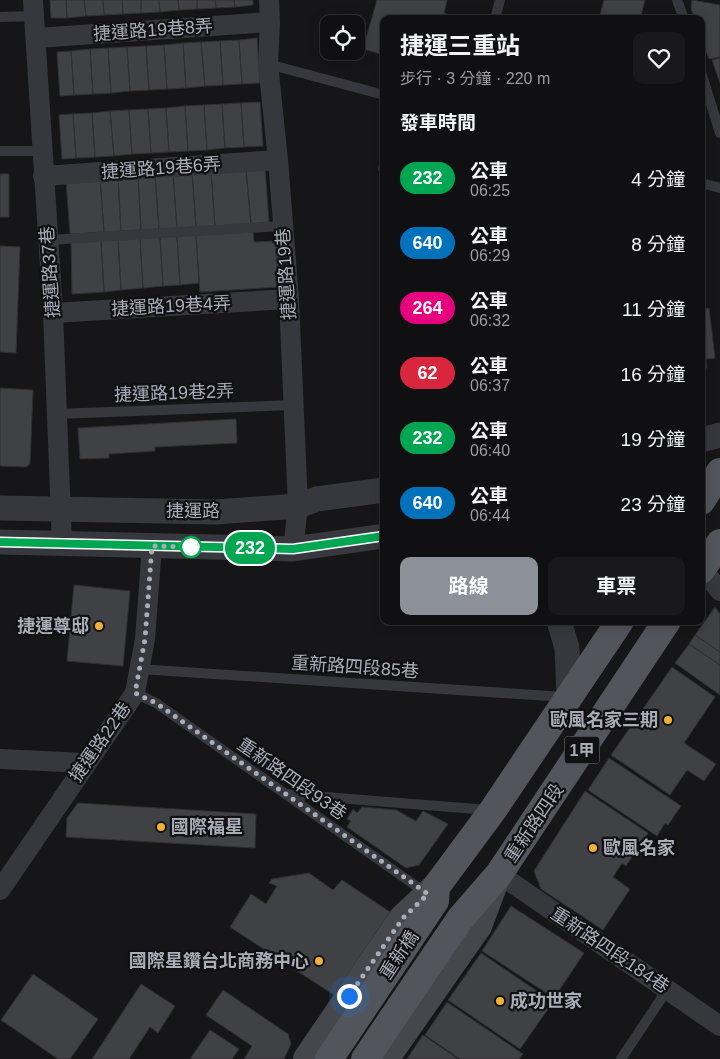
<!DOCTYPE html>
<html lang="zh-TW">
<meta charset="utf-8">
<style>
body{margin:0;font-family:Helvetica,"Noto Sans TC",sans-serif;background:#19191b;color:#f1f3f6;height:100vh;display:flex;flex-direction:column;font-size:19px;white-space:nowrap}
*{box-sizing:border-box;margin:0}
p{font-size:16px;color:#9c9d9f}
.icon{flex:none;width:28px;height:28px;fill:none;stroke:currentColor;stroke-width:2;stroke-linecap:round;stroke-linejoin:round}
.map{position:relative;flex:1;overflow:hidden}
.details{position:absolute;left:380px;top:15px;width:325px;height:610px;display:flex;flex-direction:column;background:#101012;border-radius:10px;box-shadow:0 2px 12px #0003,0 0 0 1px #303032}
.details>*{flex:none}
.badge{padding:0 10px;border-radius:16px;font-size:18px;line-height:32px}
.buttons{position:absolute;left:320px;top:15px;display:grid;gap:10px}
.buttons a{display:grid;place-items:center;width:45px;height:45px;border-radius:10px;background:#101012;box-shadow:0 2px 12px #0003,0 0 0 1px #303032;font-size:25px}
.you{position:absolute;width:25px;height:25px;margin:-12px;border:4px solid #fff;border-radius:50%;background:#1a73e8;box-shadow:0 0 0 8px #1a73e833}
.map>.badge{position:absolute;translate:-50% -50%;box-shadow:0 0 0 2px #fff}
h2{padding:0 20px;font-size:19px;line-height:45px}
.round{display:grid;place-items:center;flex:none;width:52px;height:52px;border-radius:10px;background:#19191b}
.summary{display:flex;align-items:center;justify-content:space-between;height:85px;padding:0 20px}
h1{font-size:24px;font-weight:700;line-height:38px}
.button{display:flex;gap:10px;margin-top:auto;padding:10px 20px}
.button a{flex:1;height:58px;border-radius:10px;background:#8c9099;color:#fff;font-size:20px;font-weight:700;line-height:58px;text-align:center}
.button a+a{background:#19191b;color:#f1f3f6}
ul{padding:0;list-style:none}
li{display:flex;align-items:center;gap:15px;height:65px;padding:0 20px}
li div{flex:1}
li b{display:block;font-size:19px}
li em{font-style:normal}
li .badge{min-width:55px;font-weight:700;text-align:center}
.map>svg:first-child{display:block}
.building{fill:#404145;stroke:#303034}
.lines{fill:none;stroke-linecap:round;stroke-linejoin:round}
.service{stroke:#37383d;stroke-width:10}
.minor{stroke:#37383d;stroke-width:20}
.tertiary{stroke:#37383d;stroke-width:25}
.secondary{stroke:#45474d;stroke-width:28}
.primary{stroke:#53555c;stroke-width:28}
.line-casing{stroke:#fff;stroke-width:11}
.line{stroke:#00a651;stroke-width:8}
.walk{stroke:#a8adb8;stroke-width:5;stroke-dasharray:0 9}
.stop-dot{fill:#fff;stroke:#00a651;stroke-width:2.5}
.poi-dot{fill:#f2b134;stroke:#111113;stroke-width:2}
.labels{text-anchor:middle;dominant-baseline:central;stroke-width:4.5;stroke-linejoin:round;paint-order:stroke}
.shield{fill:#111113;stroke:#7b7e86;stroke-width:1}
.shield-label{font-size:16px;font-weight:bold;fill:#a8adb8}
.street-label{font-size:18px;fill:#a8adb8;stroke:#111113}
.poi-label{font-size:18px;font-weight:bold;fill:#a8adb8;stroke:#111113;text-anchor:end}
</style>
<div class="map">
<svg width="720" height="1059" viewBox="0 0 720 1059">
<rect width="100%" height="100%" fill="#161618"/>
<path class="building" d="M50,0H66L67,18H51Z
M66,0H84L86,16L67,18Z
M84,0H103L104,15L86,16Z
M103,0H122L123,14L104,15Z
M122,0H141V13L123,14Z
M141,0H159L160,12L141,13Z
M159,0H178L179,10L160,12Z
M178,0H197V9L179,10Z
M197,0H215L216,8L197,9Z
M215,0H234L235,7L216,8Z
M234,0H253V5L235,7Z
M377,0H447L444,13L464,19H384V55L363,49Z
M604,0H645L640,19H599Z
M692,0L720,5V57L709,59L701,38V19H695L691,9Z
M257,38L260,83L242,84L239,40Z
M239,40L242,84L223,85L220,41Z
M220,41L223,85L205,86L201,42Z
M201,42L205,86L186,88L183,43Z
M183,43L186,88L167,89L164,45Z
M164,45L167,89L149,90L146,46Z
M146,46L149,90L130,91L127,47Z
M127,47L130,91L111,93L108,48Z
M108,48L111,93L93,94L90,49Z
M90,49L93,94L74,95L71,51Z
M71,51L74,95L60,96L57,52Z
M720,58V83L712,60Z
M260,102L263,146L244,147L241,103Z
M241,103L244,147L225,148L222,104Z
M222,104L225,148L207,150L204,105Z
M204,105L207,150L188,151L185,106Z
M185,106L188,151L169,152L166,108Z
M166,108L169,152L151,153L148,109Z
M148,109L151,153L132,154L129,110Z
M129,110L132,154L114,156L110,111Z
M110,111L114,156L95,157L92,113Z
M92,113L95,157L76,158L73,114Z
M73,114L76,158L62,159L59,115Z
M384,149V171L378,170Z
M265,168L269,222L251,224L246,169Z
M246,169L251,224L215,226L211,171Z
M211,171L215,226L196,227L192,172Z
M192,172L196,227L177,228L173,174Z
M0,174H9V217H0Z
M173,174L177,228L159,229L155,175Z
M155,175L159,229L141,230L138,176Z
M138,176L141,230L121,231L118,177Z
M118,177L121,231L104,232L100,178Z
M100,178L104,232L70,234L66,180Z
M253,232L254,242L275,241L279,287L200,292L196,235Z
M196,235L199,283L180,285L177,236Z
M177,236L180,285L163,286L160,237Z
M160,237L163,286L143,288L140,238Z
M140,238L143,288L121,290L118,239Z
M118,239L121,290L104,292L101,240Z
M101,240L104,292L72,294L71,242Z
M0,246L20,247L16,353L0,352Z
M709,308L715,358L706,359L707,368L701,369V309Z
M0,388L33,390L30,464L26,467L0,466Z
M236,419L237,443L155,447V451L109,454V458L80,459L78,428Z
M74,585L130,591L123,666L67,661Z
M715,607L720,614V652L695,635Z
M695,635L720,652V665L689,644Z
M689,644L720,665V695L675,663Z
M672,667L715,697L684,743L716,764L704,781L687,770L670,795L611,755Z
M609,758L681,806L668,825L665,823L657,836L588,790Z
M585,791L648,833L626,866L622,863L613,877L630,889L603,930L541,889L534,871Z
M78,803L256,814L255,848L66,837L67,818Z
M362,807L396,810L416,821L423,811L448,824L419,865L406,868L347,827L351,821L347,819L353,809L357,813Z
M309,873L333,890L342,880L390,912L334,995L230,927L251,894L266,904L277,886L269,883L272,879Z
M511,906L584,953L554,998L482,951Z
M481,953L553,1002L520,1049L448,1000Z
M33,974L98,1019L70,1059H58L1,1020Z
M141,984L175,1006L158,1033L150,1027L129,1059H92Z
M223,990L288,1034L291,1044L284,1059H244L252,1046L206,1015Z
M447,1002L523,1054L519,1059H460L425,1035Z
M210,1030L239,1049L232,1059H190Z
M423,1035L458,1059H407Z"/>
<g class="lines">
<path class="service" d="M677,0L684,19
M0,17L34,16
M495,19L500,0
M268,64L384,95
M701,72L720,133
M0,151H42
M701,183L720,188
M48,240L283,226
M56,414L293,405
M139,669L565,697
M135,693L156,703L426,893
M287,794L489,810
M621,1059L667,990"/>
<path class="minor" d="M33,0L53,313L62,544
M269,0L270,22L268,64L278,160L289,299L298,506L293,549
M36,38L270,22
M43,176L278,160
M53,313L289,299
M702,569L720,591
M0,759L85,763
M499,874L720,1026
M0,890L135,693L145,639L152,546"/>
<path class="tertiary" d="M701,440L720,435
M0,508L216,512L298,506L317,499L384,490
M0,542L293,549L384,536
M559,621L567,648L569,697"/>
<path class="secondary" d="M307,1059L403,918L436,887
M385,1059L478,926L496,878"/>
<path class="primary" d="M701,501L720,472
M701,570L720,543
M329,1059L435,901L436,887L493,810L620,621
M365,1059L460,919L499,874L667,621"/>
</g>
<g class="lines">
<g class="line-casing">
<path id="line" d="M0,542L293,549L384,536"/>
</g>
<use href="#line" class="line"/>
<path class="walk" d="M191,547L152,546L145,639L135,693L156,703L428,894L403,918L349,996"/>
</g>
<circle class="stop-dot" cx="191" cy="547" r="10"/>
<g class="poi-dot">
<circle cx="99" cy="626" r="5"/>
<circle cx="668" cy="720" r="5"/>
<circle cx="161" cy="827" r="5"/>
<circle cx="593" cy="848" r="5"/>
<circle cx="319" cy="961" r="5"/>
<circle cx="500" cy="1001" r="5"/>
</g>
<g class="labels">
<rect class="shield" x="564.5" y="736.5" width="35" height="27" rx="4"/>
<g class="shield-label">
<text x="582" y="750">1甲</text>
</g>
<g class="street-label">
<text transform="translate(153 30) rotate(-4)">捷運路19巷8弄</text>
<text transform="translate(161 168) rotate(-4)">捷運路19巷6弄</text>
<text transform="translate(50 272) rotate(-94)">捷運路37巷</text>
<text transform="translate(286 274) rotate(-94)">捷運路19巷</text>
<text transform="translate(171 306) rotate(-3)">捷運路19巷4弄</text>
<text transform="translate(174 393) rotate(-2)">捷運路19巷2弄</text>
<text x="193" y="511">捷運路</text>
<text transform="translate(355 667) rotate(4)">重新路四段85巷</text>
<text transform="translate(100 742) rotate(-55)">捷運路22巷</text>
<text transform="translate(292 779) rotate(35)">重新路四段93巷</text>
<text transform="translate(534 823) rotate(-56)">重新路四段</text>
<text transform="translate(610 950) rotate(34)">重新路四段184巷</text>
<text transform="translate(399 955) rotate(-56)">重新橋</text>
</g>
<g class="poi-label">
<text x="89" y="626">捷運尊邸</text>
<text x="658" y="720">歐風名家三期</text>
<text x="171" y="827" text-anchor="start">國際福星</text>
<text x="603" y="848" text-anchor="start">歐風名家</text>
<text x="309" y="961">國際星鑽台北商務中心</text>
<text x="510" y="1001" text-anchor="start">成功世家</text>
</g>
</g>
</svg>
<div class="buttons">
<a><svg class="icon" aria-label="locate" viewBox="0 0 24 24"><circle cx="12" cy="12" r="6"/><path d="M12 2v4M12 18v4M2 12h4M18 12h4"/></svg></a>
</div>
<div class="you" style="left:349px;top:996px"></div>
<b class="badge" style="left:250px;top:548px;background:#00a651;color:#fff">232</b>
<section class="details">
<div class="summary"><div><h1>捷運三重站</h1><p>步行 · 3 分鐘 · 220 m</p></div><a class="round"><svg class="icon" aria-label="heart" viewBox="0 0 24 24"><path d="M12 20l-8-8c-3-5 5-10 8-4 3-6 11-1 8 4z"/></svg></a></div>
<h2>發車時間</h2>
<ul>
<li><span class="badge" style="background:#00a651;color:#fff">232</span><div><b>公車</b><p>06:25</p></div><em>4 分鐘</em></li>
<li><span class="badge" style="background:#0072bc;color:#fff">640</span><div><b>公車</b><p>06:29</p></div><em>8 分鐘</em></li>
<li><span class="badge" style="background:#e6007e;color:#fff">264</span><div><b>公車</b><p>06:32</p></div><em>11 分鐘</em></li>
<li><span class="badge" style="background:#d7263d;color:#fff">62</span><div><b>公車</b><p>06:37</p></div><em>16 分鐘</em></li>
<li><span class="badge" style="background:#00a651;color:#fff">232</span><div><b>公車</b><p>06:40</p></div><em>19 分鐘</em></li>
<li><span class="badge" style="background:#0072bc;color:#fff">640</span><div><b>公車</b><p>06:44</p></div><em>23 分鐘</em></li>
</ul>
<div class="button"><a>路線</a><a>車票</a></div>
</section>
</div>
